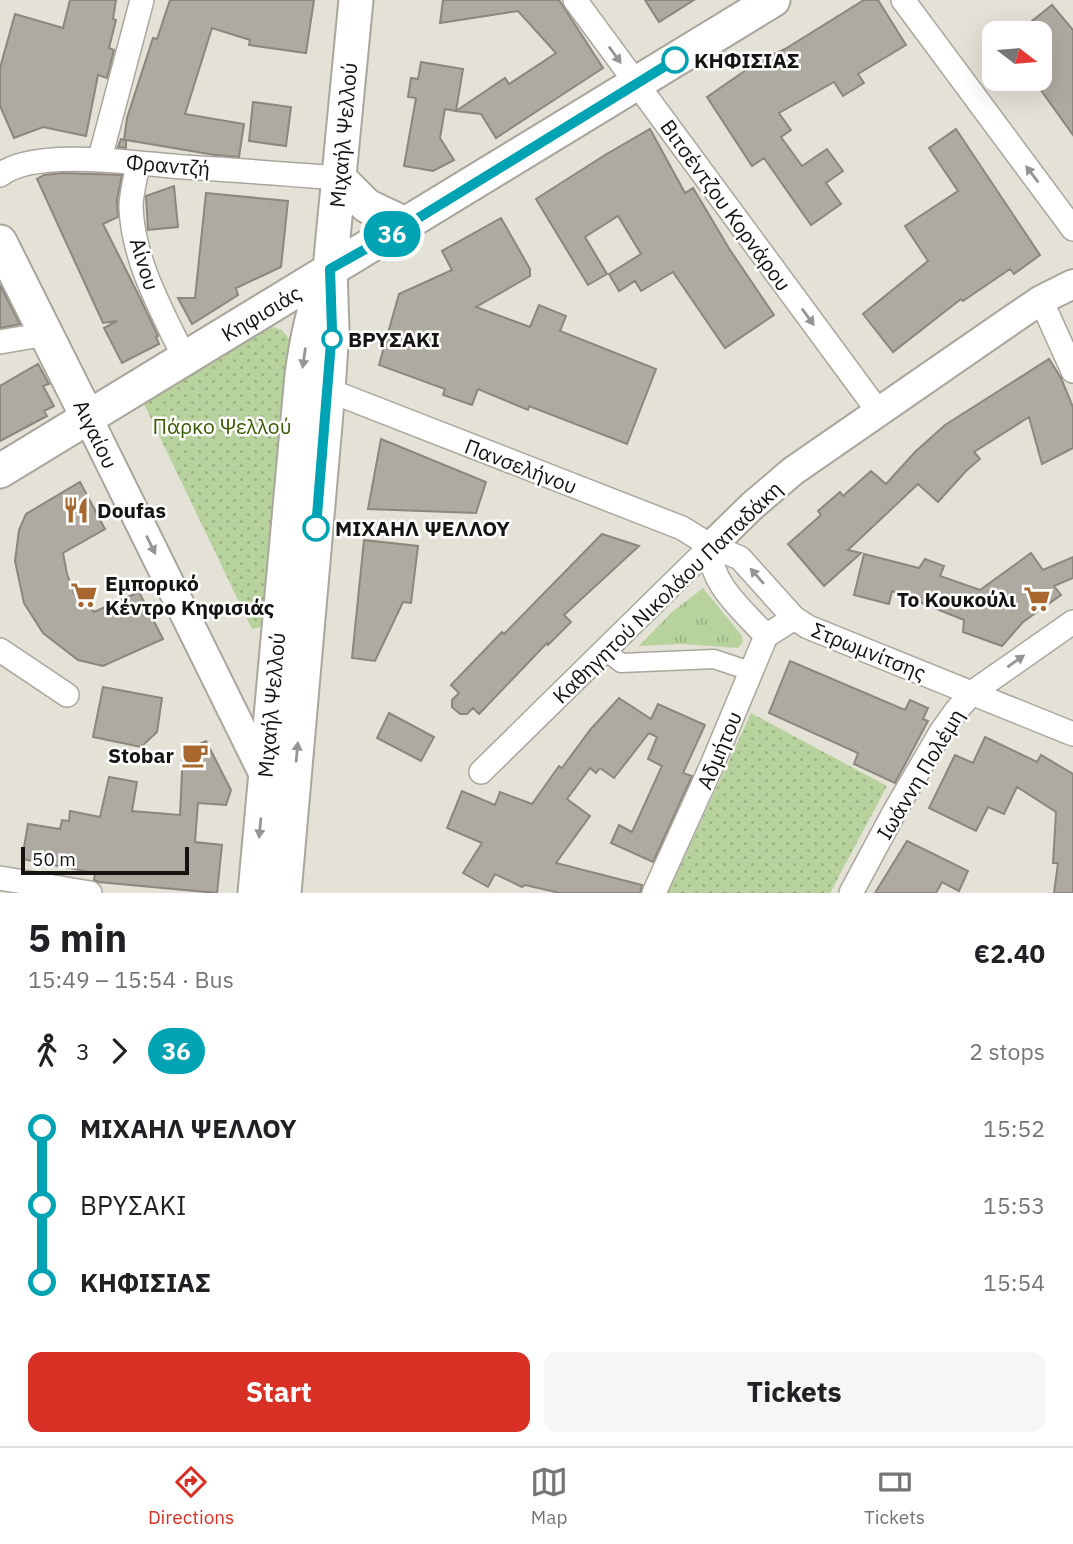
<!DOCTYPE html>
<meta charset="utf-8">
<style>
body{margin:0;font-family:"IBM Plex Sans",sans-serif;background:#f6f6f6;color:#202124;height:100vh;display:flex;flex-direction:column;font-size:26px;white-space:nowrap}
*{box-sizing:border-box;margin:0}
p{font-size:23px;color:#757577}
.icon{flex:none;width:38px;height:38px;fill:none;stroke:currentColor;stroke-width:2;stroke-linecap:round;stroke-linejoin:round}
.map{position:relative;height:893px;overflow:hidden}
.sheet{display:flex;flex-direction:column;background:#fff;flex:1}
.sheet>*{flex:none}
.badge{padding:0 14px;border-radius:23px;font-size:24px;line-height:46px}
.needle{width:46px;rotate:106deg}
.fabs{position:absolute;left:982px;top:21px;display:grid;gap:14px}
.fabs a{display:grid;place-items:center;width:70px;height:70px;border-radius:14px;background:#fff;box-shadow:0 7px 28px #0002;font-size:35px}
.scale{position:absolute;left:21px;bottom:18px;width:168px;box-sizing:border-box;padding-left:7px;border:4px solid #151411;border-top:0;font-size:19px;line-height:24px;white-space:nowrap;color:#151411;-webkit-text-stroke:5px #fff;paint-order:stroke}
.map>.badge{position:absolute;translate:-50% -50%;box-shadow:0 0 0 4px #fff}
.legs{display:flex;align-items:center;gap:10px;height:77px;padding:0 28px;font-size:23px}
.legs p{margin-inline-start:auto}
.head{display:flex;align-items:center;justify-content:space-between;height:119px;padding:0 28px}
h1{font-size:38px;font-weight:700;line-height:52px}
.action{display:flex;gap:14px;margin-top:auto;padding:14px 28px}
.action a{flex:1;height:80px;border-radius:14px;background:#d93025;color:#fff;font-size:28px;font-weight:700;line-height:80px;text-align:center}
.action a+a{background:#f6f6f6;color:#202124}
ul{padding:0 28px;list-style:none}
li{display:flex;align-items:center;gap:24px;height:77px;font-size:26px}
li i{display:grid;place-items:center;width:10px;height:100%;margin:0 9px;background:currentColor}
li i::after{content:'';width:18px;height:18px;margin:-9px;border:5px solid;border-radius:50%;background:#fff}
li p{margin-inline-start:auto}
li:first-child i{background:linear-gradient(#0000 50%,currentColor 0)}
li:last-child i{background:linear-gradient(currentColor 50%,#0000 0)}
.tab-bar{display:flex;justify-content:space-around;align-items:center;height:98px;border-top:2px solid #e0e0e0;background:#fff;font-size:19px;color:#757577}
.tab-bar a{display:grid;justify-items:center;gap:4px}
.tab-bar .on{color:#d93025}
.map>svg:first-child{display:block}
.grass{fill:url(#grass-tufts)}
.park{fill:url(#park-dots)}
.building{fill:#aeaaa1;stroke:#8b877e;stroke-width:2}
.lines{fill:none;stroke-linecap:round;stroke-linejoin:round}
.pedestrian-casing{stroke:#aaa69d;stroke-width:21}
.minor-casing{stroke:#aaa69d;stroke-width:26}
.tertiary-casing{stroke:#aaa69d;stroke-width:32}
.secondary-casing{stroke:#aaa69d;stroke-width:37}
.pedestrian{stroke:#fff;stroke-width:18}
.minor{stroke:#fff;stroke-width:23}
.tertiary{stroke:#fff;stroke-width:28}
.secondary{stroke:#fff;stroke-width:33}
.oneway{fill:#969594}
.line-1-casing{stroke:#fff;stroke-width:16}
.line-1{stroke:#00a3b4;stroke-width:10}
.stop-1-dot{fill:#fff;stroke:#00a3b4;stroke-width:3.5}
.labels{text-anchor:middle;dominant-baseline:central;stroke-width:5;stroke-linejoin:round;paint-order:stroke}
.stop-label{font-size:21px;font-weight:bold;fill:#151411;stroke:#fff;text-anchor:start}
.street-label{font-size:21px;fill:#151411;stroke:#fff}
.park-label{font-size:21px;fill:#395a00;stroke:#fff}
.poi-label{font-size:21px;font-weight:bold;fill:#151411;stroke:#fff;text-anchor:start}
</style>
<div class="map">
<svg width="1073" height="893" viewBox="0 0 1073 893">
<defs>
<pattern id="grass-tufts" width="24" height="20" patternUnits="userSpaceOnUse" patternTransform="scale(1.75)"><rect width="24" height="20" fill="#b7d29d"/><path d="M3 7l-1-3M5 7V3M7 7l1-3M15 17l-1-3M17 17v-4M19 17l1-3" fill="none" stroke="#9cb386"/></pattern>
<pattern id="park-dots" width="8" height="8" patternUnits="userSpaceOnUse" patternTransform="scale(1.75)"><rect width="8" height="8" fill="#b7d29d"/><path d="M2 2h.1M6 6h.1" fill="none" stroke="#9cb386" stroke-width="1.8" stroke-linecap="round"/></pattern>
</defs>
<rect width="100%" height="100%" fill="#e4e1d7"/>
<path class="grass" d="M703,588L742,636L743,642L738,648L682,644L639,646L672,612Z"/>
<path class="park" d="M272,327L282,330L292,342L264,626L252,629L143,402Z
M751,713L887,786L830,893H668Z"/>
<path class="building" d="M70,0H116L113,19L116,20L109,48L114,50L107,78L98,75L86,136L43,127L14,138L0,106V68L15,14L63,28Z
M170,0H314L306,53L249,45L250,40L212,28L185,114L244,124L239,157L215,155L126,140V148L118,147L121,139L124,140L127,118L153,38L157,39Z
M443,0H559L603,68L496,138L481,114L456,111L505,78L509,84L556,53L518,11L440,23Z
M645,0H694L659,22Z
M864,0H878L906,45L858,74L864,83L843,96L834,82L779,113L791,130L781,137L802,166L827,149L843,171L826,183L841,204L811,225L764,158L752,166L707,97L759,61L785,49Z
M1052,5L1073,30V135L1040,89V33H1017Z
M421,62L463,69L456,111L445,109L440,138L454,160L433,171L404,166L416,98L408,97L411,78L418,79Z
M253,102L291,107L286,146L249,141Z
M650,129L685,193L693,188L730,250L774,315L725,348L673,272L641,291L635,281L619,291L609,274L641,254L618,216L585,237L607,274L588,285L536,199L605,155Z
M956,129L1040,255L1014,274L1010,269L963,301L961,299L893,352L863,314L928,261L905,226L958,191L929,148Z
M63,173L122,175L117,200L118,217L103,224L139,296L158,336L156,337L159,344L122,363L104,328L117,321L103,323L37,179L44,175Z
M174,186L178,227L148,230L146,196Z
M206,193L288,201L281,267L236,288L238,295L192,324L178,298H195Z
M501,218L530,269V276L476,307L530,327L539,305L566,316L560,331L656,369L627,444L529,406L528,410L478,389L472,405L443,395L445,389L379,365L399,294L452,270L442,251Z
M0,285L20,324L0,328Z
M1049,359L1061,378L1073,407V448L1042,464L1029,417L974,452L980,459L966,471L938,502L918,484L848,550L861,553L824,586L788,544L821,515L818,511L840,492L843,496L871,471L886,484L915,452L945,425Z
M38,364L49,384L43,386L54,406L44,411L47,416L0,441V386Z
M381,439L486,482L476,513L368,509Z
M80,482L105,529L63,553L67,574L74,593L94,612L139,592L163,639L103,666L78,660L43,633L24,603L15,561L19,530L26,514Z
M602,534L639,546L564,615L571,622L548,645L547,643L479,714L473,708L467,714H460L452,707V700L459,693L451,685L502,632L504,634Z
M364,540L418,546L411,603L403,602L375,661L352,658Z
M1031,553L1043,570L1073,557V578L1054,586L1061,595L1023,622L1002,646L963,632L964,620L892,591L889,604L854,595L864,554L919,568L925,559L944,566L940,576L980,590Z
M790,661L905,710L910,700L928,708L923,719L928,721L895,783L854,764L858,753L769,713Z
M103,687L162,698L157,732L141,747L93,737Z
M619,698L651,719L658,704L705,725L683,773L692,776L653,862L611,843L619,825L632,832L662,766L648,759L657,737L649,733L614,778L600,768L596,773L590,768L567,799L590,816L556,863L642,885L640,893H560L525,885L522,887L495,874L488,887L463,873L482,843L447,828L462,791L495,805L500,792L532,804L559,766L562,768L590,730Z
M389,713L434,737L421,761L377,738Z
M985,737L1037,762L1041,755L1073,774V893H1054L1058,863H1053L1056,812L1017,787L1004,814L988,807L976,831L929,808L955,755L973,763Z
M206,741L231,790L226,805L198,803L195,842L222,845L217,893L98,882L94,880L95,873L22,859L28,824L60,829L62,820L69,821L70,811L100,817L109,777L137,782L132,811L180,815L183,751Z
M907,841L968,871L959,891L942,882L936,893H875Z"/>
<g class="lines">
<g class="pedestrian-casing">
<path id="pedestrian" d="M606,651L621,663L714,659L753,672"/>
</g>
<g class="minor-casing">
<path id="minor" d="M575,0L878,411
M903,0L1073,229
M100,158L142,0
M138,164C136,177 131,193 131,207C133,261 162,311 185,359
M0,175C35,147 140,164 184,167C235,170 287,174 339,178
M1041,300L1073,371
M0,342L46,334
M328,390L682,528L711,546L740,558L794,618L808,627L1073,734
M711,546C707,582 744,611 766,636
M0,650L67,695
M481,772L711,546
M0,878L90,893
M654,893L712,765L766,636L794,618
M851,893L896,809L941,732L956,711L973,692L1073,622"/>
</g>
<g class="tertiary-casing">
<path id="tertiary" d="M88,418L265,777
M711,546L752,506L793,471L1010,321L1041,300L1073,284"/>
</g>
<g class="secondary-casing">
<path id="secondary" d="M339,178L367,206L407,225
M0,242L88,418
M0,471L773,0
M255,893L302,375C306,345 311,316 322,288
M284,893L328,390L332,330L330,269L356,0"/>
</g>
<use href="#pedestrian" class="pedestrian"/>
<use href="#minor" class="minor"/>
<use href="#tertiary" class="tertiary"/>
<use href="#secondary" class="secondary"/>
</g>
<defs><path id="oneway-solid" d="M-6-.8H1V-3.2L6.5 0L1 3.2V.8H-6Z" transform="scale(1.75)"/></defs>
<g class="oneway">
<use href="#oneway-solid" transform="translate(615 55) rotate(54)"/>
<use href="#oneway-solid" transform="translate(1032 174) rotate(-127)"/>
<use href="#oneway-solid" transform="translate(808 317) rotate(54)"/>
<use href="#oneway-solid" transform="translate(304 358) rotate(98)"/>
<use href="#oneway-solid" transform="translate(151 545) rotate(64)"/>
<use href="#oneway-solid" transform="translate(757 576) rotate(-131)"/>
<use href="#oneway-solid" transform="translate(1016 661) rotate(-35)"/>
<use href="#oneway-solid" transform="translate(297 752) rotate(-85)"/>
<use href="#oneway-solid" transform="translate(260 828) rotate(95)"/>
</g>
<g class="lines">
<g class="line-1-casing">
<path id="line-1" d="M316,528L332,330L330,269L394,233L675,60"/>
</g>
<use href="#line-1" class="line-1"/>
</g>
<defs>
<g id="restaurant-bare" transform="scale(2.1)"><path d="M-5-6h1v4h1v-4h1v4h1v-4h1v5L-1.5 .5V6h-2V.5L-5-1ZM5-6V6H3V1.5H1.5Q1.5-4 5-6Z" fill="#a7672f" stroke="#fff" stroke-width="2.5" paint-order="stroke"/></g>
<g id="supermarket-bare" transform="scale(2.1)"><path d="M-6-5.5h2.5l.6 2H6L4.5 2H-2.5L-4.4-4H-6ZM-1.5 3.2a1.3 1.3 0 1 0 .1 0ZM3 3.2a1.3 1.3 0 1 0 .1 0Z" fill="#a7672f" stroke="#fff" stroke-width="2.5" paint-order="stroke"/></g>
<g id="cafe-bare" transform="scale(2.1)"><path d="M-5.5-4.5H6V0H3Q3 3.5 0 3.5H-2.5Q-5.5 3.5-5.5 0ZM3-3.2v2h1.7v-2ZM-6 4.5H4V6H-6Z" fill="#a7672f" stroke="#fff" stroke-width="2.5" paint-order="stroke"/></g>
</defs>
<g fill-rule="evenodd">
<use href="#restaurant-bare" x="76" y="510"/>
<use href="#supermarket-bare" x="84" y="595"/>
<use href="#supermarket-bare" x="1037" y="599"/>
<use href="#cafe-bare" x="195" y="755"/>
</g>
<g class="stop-1-dot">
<circle cx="675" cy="60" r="12"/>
<circle cx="332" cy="339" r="9"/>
<circle cx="316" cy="528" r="12"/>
</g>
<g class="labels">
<g class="stop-label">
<text x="694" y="60">ΚΗΦΙΣΙΑΣ</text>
<text x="348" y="339">ΒΡΥΣΑΚΙ</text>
<text x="335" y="528">ΜΙΧΑΗΛ ΨΕΛΛΟΥ</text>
</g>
<g class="street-label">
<text transform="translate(343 135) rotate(-85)">Μιχαήλ Ψελλού</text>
<text transform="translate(168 165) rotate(5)">Φραντζή</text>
<text transform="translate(726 205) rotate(54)">Βιτσέντζου Κορνάρου</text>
<text transform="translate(145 264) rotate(73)">Αίνου</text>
<text transform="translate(261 313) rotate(-31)">Κηφισιάς</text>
<text transform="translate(96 434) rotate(64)">Αιγαίου</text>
<text transform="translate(521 466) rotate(21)">Πανσελήνου</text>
<text transform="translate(667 592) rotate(-44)">Καθηγητού Νικολάου Παπαδάκη</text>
<text transform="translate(869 651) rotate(22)">Στρωμνίτσης</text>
<text transform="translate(271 705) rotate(-85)">Μιχαήλ Ψελλού</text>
<text transform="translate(719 750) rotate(-67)">Αδμήτου</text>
<text transform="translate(920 774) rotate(-59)">Ιωάννη Πολέμη</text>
</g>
<g class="park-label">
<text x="222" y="426">Πάρκο Ψελλού</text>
</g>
<g class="poi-label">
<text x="97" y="510">Doufas</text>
<text x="105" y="583">Εμπορικό<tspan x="105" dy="24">Κέντρο Κηφισιάς</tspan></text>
<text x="1016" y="599" text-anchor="end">Το Κουκούλι</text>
<text x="174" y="755" text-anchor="end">Stobar</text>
</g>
</g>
</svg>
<div class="fabs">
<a><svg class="needle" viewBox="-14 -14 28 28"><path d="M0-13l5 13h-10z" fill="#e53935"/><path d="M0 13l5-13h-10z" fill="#757577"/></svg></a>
</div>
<div class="scale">50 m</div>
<b class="badge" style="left:392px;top:234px;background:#00a3b4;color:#fff">36</b>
</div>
<section class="sheet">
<div class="head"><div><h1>5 min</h1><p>15:49 – 15:54 · Bus</p></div><b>€2.40</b></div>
<div class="legs"><svg class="icon" aria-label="walk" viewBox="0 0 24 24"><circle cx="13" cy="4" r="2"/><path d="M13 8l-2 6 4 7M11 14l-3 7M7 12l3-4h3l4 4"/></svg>3<svg class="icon" aria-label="forward" viewBox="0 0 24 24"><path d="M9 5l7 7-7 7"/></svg><b class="badge" style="background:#00a3b4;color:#fff">36</b><p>2 stops</p></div>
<ul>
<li><i style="color:#00a3b4"></i><b>ΜΙΧΑΗΛ ΨΕΛΛΟΥ</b><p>15:52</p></li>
<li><i style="color:#00a3b4"></i><span>ΒΡΥΣΑΚΙ</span><p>15:53</p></li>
<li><i style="color:#00a3b4"></i><b>ΚΗΦΙΣΙΑΣ</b><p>15:54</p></li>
</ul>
<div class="action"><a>Start</a><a>Tickets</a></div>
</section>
<nav class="tab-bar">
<a class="on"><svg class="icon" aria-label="directions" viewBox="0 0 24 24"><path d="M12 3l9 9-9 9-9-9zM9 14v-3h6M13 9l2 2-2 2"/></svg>Directions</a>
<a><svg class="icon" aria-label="map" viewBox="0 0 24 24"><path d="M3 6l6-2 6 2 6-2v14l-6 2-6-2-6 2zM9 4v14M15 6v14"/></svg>Map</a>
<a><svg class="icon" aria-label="tickets" viewBox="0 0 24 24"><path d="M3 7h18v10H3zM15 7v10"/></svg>Tickets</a>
</nav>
